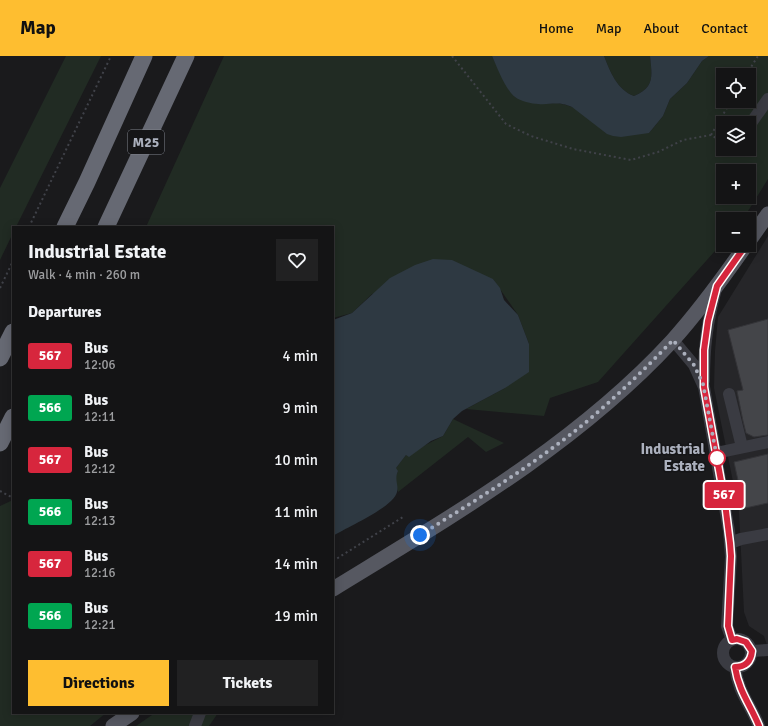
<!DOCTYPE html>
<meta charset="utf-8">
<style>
body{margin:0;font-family:Signika,sans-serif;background:#212122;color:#f1f3f6;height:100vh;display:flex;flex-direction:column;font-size:15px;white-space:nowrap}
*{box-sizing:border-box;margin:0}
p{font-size:13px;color:#9d9ea0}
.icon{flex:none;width:22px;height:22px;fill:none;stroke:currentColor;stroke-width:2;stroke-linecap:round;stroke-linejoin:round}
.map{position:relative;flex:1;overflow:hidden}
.panel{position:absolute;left:12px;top:170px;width:322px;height:488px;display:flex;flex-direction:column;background:#141415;border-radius:0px;box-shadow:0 2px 10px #0003,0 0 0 1px #333334}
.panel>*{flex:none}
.badge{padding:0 8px;border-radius:3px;font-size:14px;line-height:26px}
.buttons{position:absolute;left:716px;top:12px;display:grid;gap:8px}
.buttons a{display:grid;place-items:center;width:40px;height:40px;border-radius:0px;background:#141415;box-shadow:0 2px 10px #0003,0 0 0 1px #333334;font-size:20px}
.you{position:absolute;width:20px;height:20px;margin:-10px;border:3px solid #fff;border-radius:50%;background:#1a73e8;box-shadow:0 0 0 6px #1a73e833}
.map>.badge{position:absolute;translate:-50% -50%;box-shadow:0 0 0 2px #fff}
h2{padding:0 16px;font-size:15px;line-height:36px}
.round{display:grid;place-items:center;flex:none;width:42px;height:42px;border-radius:0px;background:#212122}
.summary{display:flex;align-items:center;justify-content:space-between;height:68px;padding:0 16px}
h1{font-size:19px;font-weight:700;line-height:30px}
.button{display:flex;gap:8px;margin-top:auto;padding:8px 16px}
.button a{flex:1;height:46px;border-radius:0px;background:#febe30;color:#111;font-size:16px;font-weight:700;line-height:46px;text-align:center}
.button a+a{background:#212122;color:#f1f3f6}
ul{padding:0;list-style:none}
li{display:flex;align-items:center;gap:12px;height:52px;padding:0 16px}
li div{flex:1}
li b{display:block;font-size:15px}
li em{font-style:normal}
li .badge{min-width:44px;font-weight:700;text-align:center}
header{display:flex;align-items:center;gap:24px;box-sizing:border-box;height:56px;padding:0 20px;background:#febe30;color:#111}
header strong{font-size:19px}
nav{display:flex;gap:22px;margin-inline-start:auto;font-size:14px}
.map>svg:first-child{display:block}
.built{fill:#262629}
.green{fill:#212b23;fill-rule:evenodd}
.water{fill:#2e3942}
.building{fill:#444549;stroke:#343438}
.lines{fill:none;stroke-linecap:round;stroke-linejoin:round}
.path{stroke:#404249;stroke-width:2;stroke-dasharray:2 3;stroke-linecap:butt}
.minor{stroke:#3a3b42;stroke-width:12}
.major{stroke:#565861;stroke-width:15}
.highway{stroke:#666973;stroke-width:17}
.line-casing{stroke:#fff;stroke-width:9}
.line{stroke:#d7263d;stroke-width:6}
.walk{stroke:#abb0bd;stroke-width:4;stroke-dasharray:0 7.2}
.stop-dot{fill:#fff;stroke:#d7263d;stroke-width:2}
.labels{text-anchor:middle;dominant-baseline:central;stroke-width:3;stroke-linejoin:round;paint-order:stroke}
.shield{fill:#151517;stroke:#7e828b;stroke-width:1}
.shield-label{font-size:14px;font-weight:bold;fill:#abb0bd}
.stop-label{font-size:15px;font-weight:bold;fill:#abb0bd;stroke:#151517;text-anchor:end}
</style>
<header>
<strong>Map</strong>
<nav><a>Home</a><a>Map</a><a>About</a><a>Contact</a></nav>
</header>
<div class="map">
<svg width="768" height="670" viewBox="0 0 768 670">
<rect width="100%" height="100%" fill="#1a1a1c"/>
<path class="built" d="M768,180V592L764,580L749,570L744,556L739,455L714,332L715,295L718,261Z"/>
<path class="green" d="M66,0H101L16,171H13V177L0,204V132Z
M224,0H492L508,32L515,41L539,48L557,47L566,49L649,77L663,60L670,43L687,27L702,5L709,0H768V123L743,163H723V186L598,326L550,342L544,360L466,353L505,332L529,288L518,259L493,223L372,238L352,257L333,262V171H146ZM723,19H749V45H723ZM723,67H749V93H723ZM723,115H749V141H723Z
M604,0H650C652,20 655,31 634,40C617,34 610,15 604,0Z
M453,363L504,387L486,396L468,381L398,436L395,422L398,415L395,413L406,399L443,380Z
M13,444V657H106L90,670H0V450Z
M155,657H218L209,670H136Z"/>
<path class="water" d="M492,0H604C610,15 617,34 634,40C655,31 652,20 650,0H709L702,5L687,27L670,43L663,60L649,77L621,81L613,80L607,78L572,51C557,45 552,49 538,48C532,48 520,45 515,41C505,33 497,11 492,0Z
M433,203L452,204L493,223L500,232L504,244L518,259L529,288V316L505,332L462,355L453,363L443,380L431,385L409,401L406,399L396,412L398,415C394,424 399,429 397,436C394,451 347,471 333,480V264L352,257L390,222L415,209Z"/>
<path class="building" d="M768,263V379L754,381L746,377L743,365L737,335L743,334L728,274Z
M768,398V447L741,453L735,430L739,429L734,406Z"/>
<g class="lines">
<path class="path" d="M452,0L506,68L531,80L573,93L631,104L658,96L683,84L711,79L723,86
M746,19L758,0
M711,79L731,45
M29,171L111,0
M0,232L13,205
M0,435L13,442
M333,505L403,461"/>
<path class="minor" d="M749,70L768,43
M673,284L694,309L704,331L729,475L731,501L727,570L732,584
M704,325C704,290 707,267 716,233
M729,338L742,391
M716,397L768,386
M730,487L741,483L768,478
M723 597a14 14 0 1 1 28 0a14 14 0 1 1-28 0Z
M752,595L768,594
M735,611C738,636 750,648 759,670
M195,670L200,657"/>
<path class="major" d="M749,185L768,158
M333,533C452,460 577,388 672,285C699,255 723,222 746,189
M113,670L132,657"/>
<path class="highway" d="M65,171L87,126L144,0
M106,171L186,0
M0,302L13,276
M0,387L13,361"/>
</g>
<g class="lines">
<g class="line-casing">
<path id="line" d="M746,189L717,230L708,265L704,294V331L725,447L730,487L731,500L728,570L732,584L737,583L746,586L752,595C751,605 746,611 735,611C739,636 750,648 759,670"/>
</g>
<use href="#line" class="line"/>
<path class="walk" d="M420,479C478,443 538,406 591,362C620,337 647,311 673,284L694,309L703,328L717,402"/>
</g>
<circle class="stop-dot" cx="717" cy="402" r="8"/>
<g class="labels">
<rect class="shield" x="128" y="74" width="36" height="24" rx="3"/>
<g class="shield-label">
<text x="146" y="86">M25</text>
</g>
<g class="stop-label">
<text x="705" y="393">Industrial<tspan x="705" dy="17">Estate</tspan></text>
</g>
</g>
</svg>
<div class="buttons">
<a><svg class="icon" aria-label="locate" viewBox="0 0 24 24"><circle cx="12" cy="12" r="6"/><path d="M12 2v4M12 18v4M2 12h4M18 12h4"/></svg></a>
<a><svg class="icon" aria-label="layers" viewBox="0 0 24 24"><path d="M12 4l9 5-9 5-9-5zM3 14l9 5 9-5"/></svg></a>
<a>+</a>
<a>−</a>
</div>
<div class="you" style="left:420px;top:479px"></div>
<b class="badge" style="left:724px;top:439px;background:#d7263d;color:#fff">567</b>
<section class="panel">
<div class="summary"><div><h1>Industrial Estate</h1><p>Walk · 4 min · 260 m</p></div><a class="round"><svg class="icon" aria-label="heart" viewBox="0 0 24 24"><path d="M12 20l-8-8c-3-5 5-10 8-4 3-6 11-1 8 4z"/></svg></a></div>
<h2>Departures</h2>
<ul>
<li><span class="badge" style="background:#d7263d;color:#fff">567</span><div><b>Bus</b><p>12:06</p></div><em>4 min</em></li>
<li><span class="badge" style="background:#00a651;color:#fff">566</span><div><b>Bus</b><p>12:11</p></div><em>9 min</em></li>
<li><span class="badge" style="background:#d7263d;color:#fff">567</span><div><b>Bus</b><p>12:12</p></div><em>10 min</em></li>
<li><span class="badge" style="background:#00a651;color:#fff">566</span><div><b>Bus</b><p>12:13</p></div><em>11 min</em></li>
<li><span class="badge" style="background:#d7263d;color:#fff">567</span><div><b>Bus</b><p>12:16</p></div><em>14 min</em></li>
<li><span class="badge" style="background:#00a651;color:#fff">566</span><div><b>Bus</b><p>12:21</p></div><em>19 min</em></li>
</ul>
<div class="button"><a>Directions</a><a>Tickets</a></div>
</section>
</div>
